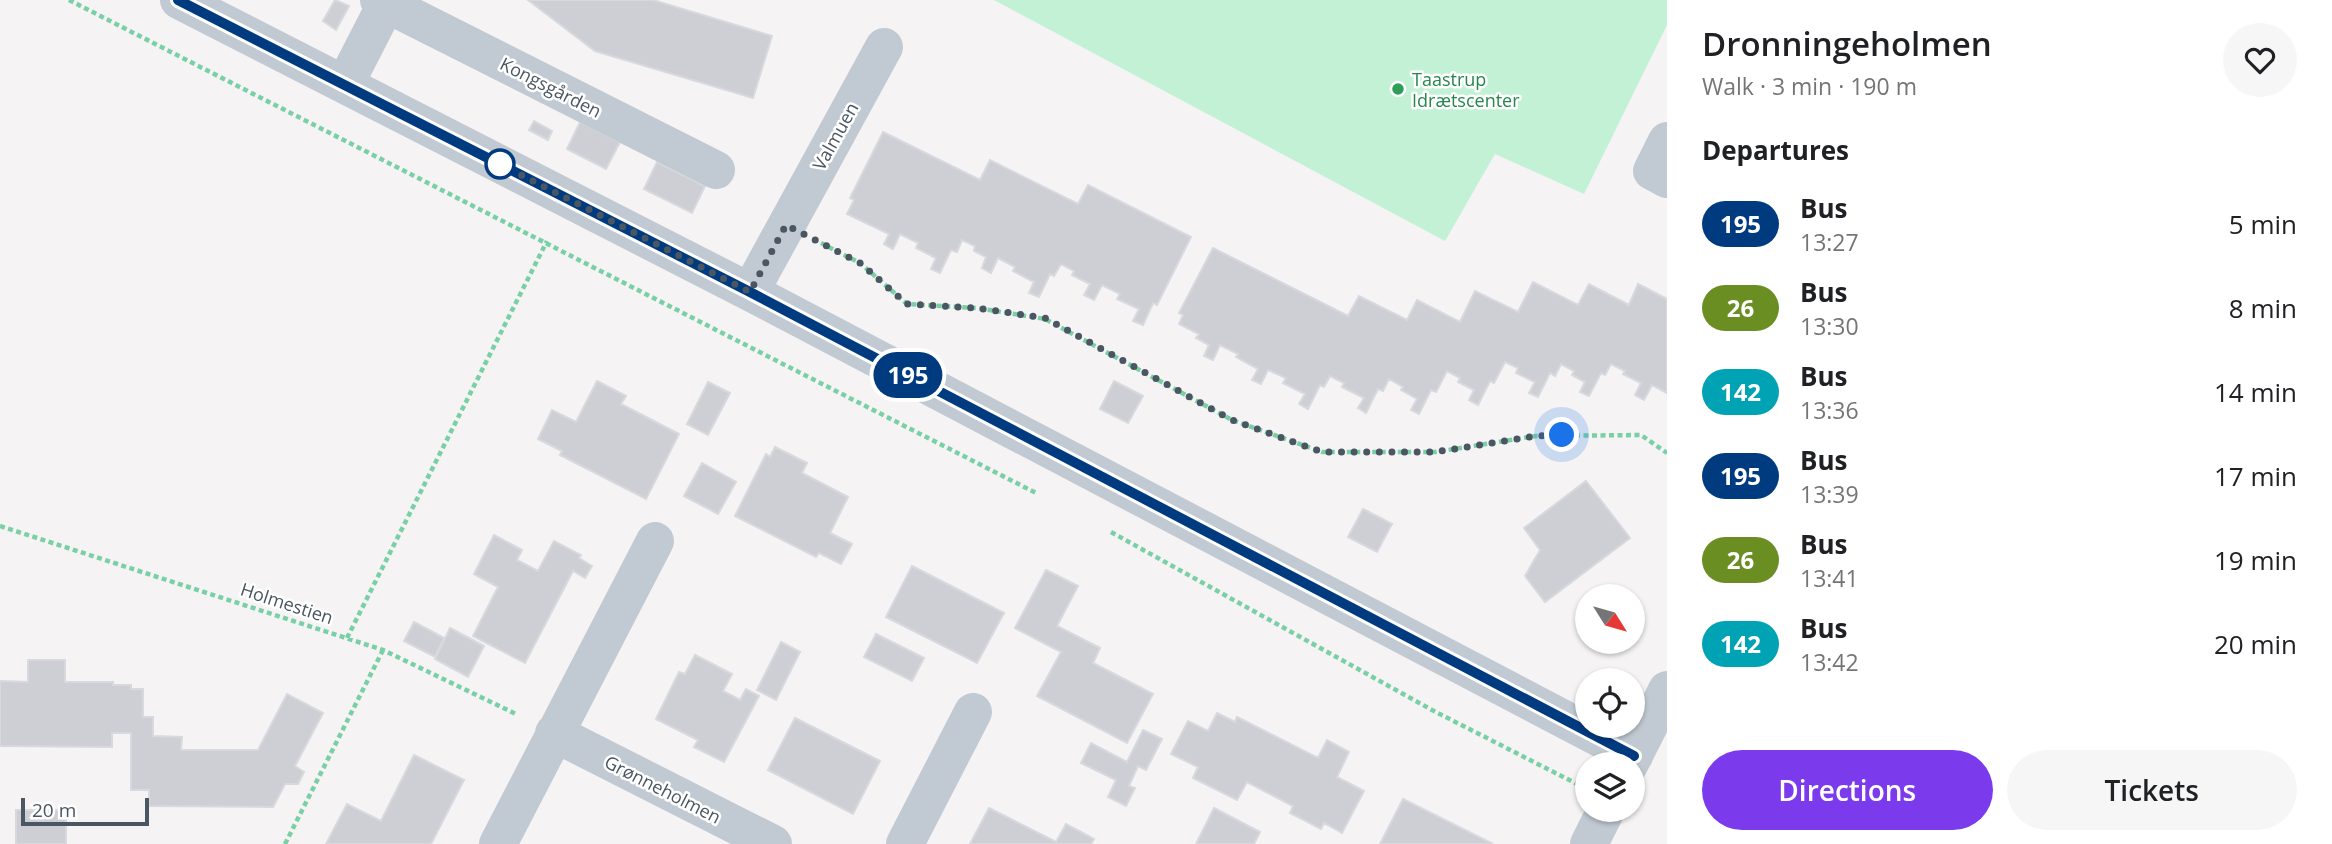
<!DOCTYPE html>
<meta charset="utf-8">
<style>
body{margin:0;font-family:"Open Sans",sans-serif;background:#f6f6f6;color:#202124;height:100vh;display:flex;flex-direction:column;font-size:26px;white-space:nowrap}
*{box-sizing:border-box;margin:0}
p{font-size:23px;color:#757577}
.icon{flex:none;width:38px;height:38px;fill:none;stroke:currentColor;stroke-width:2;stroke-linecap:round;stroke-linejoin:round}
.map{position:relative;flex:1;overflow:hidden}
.drawer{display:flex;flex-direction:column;background:#fff;width:665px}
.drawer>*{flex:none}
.badge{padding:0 14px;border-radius:23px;font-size:24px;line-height:46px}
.needle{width:46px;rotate:127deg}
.tools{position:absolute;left:1575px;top:584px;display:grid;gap:14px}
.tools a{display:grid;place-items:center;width:70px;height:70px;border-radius:50%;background:#fff;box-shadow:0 2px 5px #0004;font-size:35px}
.scale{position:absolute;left:21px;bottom:18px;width:128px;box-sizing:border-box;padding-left:7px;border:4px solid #4a5661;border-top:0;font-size:19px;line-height:24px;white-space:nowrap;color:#4a5661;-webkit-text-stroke:5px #fff;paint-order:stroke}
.you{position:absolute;width:35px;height:35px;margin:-18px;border:5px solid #fff;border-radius:50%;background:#1a73e8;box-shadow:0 0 0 10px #1a73e833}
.map>.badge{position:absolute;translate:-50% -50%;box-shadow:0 0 0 4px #fff}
h2{padding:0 35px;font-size:26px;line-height:63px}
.round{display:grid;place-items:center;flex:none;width:74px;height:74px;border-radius:37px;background:#f6f6f6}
.headline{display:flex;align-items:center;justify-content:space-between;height:119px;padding:0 35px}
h1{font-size:33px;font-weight:600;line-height:52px}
.action{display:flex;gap:14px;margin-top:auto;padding:14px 35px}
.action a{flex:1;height:80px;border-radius:42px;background:#7c3aed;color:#fff;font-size:28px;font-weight:600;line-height:80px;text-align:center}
.action a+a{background:#f6f6f6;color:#202124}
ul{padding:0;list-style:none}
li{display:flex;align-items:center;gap:21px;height:84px;padding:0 35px}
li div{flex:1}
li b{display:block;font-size:26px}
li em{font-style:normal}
li .badge{min-width:77px;font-weight:700;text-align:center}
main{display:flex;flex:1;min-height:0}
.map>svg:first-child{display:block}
.green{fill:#c3f1d5}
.building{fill:#cdcfd5;stroke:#d7d9de;stroke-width:2}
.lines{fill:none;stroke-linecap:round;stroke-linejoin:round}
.path{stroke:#7ad0a6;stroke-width:4.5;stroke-dasharray:5 3.5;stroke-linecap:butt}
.minor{stroke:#c1cad2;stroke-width:38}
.line-casing{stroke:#fff;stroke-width:16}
.line{stroke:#003b80;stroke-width:10}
.walk{stroke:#4a5661;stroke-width:7;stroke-dasharray:0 12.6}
.leisure-dot{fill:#2e9e5b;stroke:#fff;stroke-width:2.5}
.stop-dot{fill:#fff;stroke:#003b80;stroke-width:3.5}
.labels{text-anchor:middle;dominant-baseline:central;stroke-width:5;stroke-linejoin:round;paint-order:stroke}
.leisure-label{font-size:18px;fill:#27864d;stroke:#fff;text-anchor:start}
.street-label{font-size:18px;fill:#4a5661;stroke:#fff}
</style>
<main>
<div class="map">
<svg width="1667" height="844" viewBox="0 0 1667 844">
<rect width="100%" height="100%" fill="#f5f3f3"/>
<path class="green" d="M994,0H1667V25L1584,194L1495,154L1445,241Z"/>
<path class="building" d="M335,0L349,6L336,30L323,21Z
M528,0H653L772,36L753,98L595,51Z
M534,121L552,131L548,140L529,130Z
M580,122L620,142L606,169L567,149Z
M883,132L980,180L990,160L1078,204L1088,185L1191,237L1157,305L1153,303L1143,325L1133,321L1139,309L1117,299L1120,294L1102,285L1094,300L1084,295L1090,284L1072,275L1074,271L1061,264L1054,276L1050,274L1039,297L1029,293L1034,282L1013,271L1015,267L998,258L991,273L982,268L986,257L974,251L975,246L962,240L957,252L951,250L940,273L931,269L936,258L916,248L918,243L900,234L893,249L884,244L889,234L847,214L854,200L850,198Z
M657,162L705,186L692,213L644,189Z
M1213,248L1348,316L1359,296L1407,320L1417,300L1460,322L1475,291L1518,312L1533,282L1578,305L1589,284L1629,305L1638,284L1667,299V393L1652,385L1644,400L1635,395L1641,383L1623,374L1625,371L1611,364L1605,375L1601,373L1589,396L1580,392L1585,382L1572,375L1574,371L1561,364L1555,376L1550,373L1538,397L1529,393L1535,382L1516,373L1518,368L1505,362L1494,383L1490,381L1478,405L1469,400L1474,390L1458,382L1460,378L1447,371L1436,392L1431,390L1419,414L1411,410L1417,399L1401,390L1403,387L1389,379L1383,391L1378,389L1366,413L1358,408L1364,398L1342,387L1344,383L1330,376L1324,387L1320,385L1308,409L1299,404L1305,394L1283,383L1286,378L1268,370L1261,384L1252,380L1258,369L1236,357L1238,354L1220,345L1213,360L1204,356L1209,345L1196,338L1199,334L1179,324L1183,315L1179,313Z
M597,381L626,396L621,404L679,434L646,499L560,455L562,451L538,439L552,410L576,422Z
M1114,381L1143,396L1128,423L1100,409Z
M708,382L730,393L708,435L687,424Z
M775,447L807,463L802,473L848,497L830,533L852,544L841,564L819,553L816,557L735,516L766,454L770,457Z
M702,463L736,482L718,514L684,496Z
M1586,481L1630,538L1545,602L1525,576L1540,550L1524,528Z
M1363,509L1392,524L1377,552L1348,537Z
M494,535L522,550L517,560L538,571L554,541L581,555L579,558L592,566L585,578L573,571L525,663L473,636L498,587L474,574Z
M912,566L1004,613L977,663L886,617Z
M1046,570L1078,586L1057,626L1100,648L1093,663L1153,694L1127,743L1037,696L1061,652L1015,628Z
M414,622L444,638L435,657L404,641Z
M450,628L484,646L468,677L435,659Z
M876,634L924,658L912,681L864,657Z
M781,642L800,652L776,700L757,690Z
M695,655L732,674L723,691L740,700L746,689L759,696L724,762L694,747L698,740L656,719L679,672L685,674Z
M28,660H65V682H113V685H131V689H143V717H153V736L182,737L181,750H258L287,694L323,713L295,766L304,772L298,784H285L273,807L149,806V790H131V733H112V747L0,746V681L28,682Z
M1217,713L1235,722L1237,717L1318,758L1327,740L1349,752L1337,777L1364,791L1342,833L1324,823L1321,829L1290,813L1293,806L1247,782L1237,800L1193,778L1198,767L1171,754L1188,721L1208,731Z
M795,718L880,761L853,814L768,770Z
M1143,730L1162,739L1146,770L1138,766L1129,786L1135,788L1126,806L1108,797L1116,780L1081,763L1091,743L1127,762Z
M414,755L464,780L431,844H326L347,804L381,821Z
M1403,799L1493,844H1380Z
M989,808L1056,842L1066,824L1094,839L1091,844H970Z
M1214,808L1260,832L1254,844H1196Z
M16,810H66V844H16Z"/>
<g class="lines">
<path class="path" d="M69,0L1038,494
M821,243L860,263L907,304L977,308L1045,319L1232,420L1322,452H1435L1536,436L1641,435L1667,453
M0,526L383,650L518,715
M1111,532L1432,710L1577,784
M347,638L547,241
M285,844L383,650"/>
<path class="minor" d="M179,0L750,292L1634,756
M379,0L716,170
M345,84L386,4
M1667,141L1652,171L1667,179
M750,292L884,47
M554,733L773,844
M1629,765L1667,690
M498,844L655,541
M905,844L973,712
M1589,844L1606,810"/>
</g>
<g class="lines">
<g class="line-casing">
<path id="line" d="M178,0L750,292L1634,756"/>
</g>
<use href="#line" class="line"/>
<path class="walk" d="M500,164L494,161L750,292L786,225L860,263L907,304L977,308L1045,318L1232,420L1322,452H1435L1536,436L1562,435"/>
</g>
<circle class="leisure-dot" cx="1398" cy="89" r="7"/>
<circle class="stop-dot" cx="500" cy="164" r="14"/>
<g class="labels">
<g class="leisure-label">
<text x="1412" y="79">Taastrup<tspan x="1412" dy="21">Idrætscenter</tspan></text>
</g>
<g class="street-label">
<text transform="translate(551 87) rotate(27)">Kongsgården</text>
<text transform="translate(835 136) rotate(-61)">Valmuen</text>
<text transform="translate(287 603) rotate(18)">Holmestien</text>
<text transform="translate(663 789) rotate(27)">Grønneholmen</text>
</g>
</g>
</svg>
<div class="tools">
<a><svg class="needle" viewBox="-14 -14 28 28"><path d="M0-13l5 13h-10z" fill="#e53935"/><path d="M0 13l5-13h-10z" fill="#757577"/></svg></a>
<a><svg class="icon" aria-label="locate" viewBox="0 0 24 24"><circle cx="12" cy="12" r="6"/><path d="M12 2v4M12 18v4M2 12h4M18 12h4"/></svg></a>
<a><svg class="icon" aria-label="layers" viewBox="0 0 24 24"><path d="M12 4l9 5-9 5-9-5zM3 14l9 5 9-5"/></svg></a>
</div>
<div class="scale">20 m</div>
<div class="you" style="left:1562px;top:435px"></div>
<b class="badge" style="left:908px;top:375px;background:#003b80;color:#fff">195</b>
</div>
<section class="drawer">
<div class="headline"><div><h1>Dronningeholmen</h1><p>Walk · 3 min · 190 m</p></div><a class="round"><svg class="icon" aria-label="heart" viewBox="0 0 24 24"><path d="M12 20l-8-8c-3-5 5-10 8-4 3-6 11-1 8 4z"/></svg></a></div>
<h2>Departures</h2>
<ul>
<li><span class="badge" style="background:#003b80;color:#fff">195</span><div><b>Bus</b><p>13:27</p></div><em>5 min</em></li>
<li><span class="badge" style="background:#6b8e23;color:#fff">26</span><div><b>Bus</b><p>13:30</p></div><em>8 min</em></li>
<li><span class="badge" style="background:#00a3b4;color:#fff">142</span><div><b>Bus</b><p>13:36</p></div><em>14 min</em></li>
<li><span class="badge" style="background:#003b80;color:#fff">195</span><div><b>Bus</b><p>13:39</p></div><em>17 min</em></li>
<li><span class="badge" style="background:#6b8e23;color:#fff">26</span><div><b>Bus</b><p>13:41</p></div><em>19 min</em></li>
<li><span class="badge" style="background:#00a3b4;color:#fff">142</span><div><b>Bus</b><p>13:42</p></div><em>20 min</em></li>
</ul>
<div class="action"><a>Directions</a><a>Tickets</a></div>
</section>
</main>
